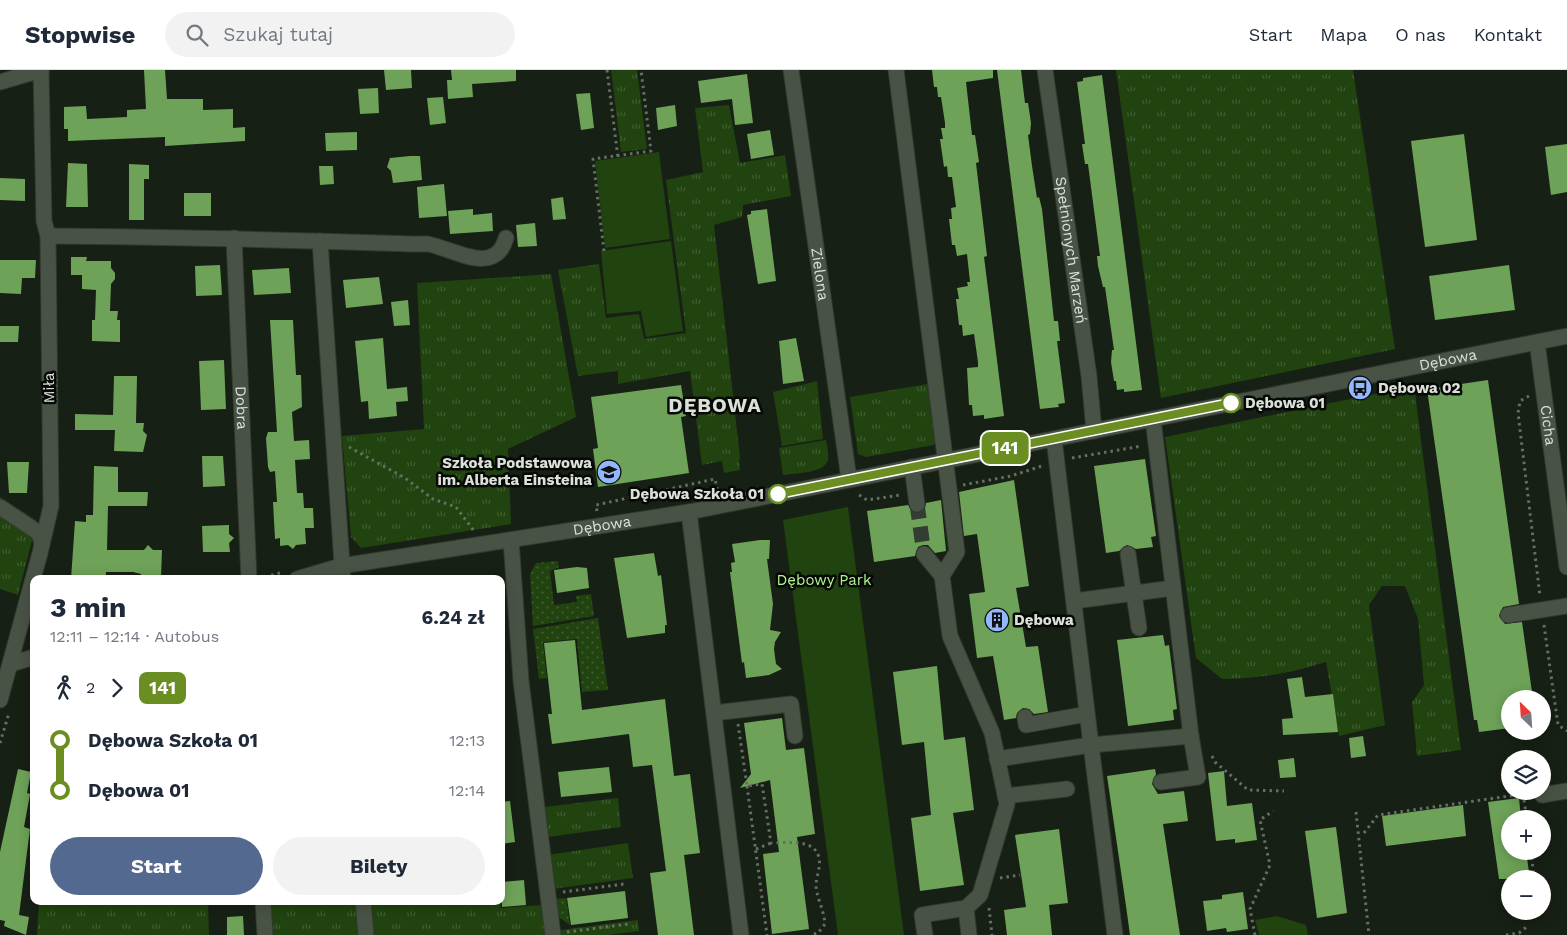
<!DOCTYPE html>
<html lang="pl">
<meta charset="utf-8">
<style>
body{margin:0;font-family:"Work Sans",sans-serif;background:#f2f2f3;color:#1f2937;height:100vh;display:flex;flex-direction:column;font-size:19px;white-space:nowrap}
*{box-sizing:border-box;margin:0}
p{font-size:16px;color:#747a83}
.icon{flex:none;width:28px;height:28px;fill:none;stroke:currentColor;stroke-width:2;stroke-linecap:round;stroke-linejoin:round}
.map{position:relative;flex:1;overflow:hidden}
.details{position:absolute;left:30px;top:505px;width:475px;height:330px;display:flex;flex-direction:column;background:#fff;border-radius:10px;box-shadow:0 2px 12px #0003}
.details>*{flex:none}
.badge{padding:0 10px;border-radius:8px;font-size:18px;line-height:32px}
.needle{width:32px;rotate:335deg}
.fabs{position:absolute;left:1501px;top:620px;display:grid;gap:10px}
.fabs a{display:grid;place-items:center;width:50px;height:50px;border-radius:50%;background:#fff;box-shadow:0 2px 12px #0003;font-size:25px}
.map>.badge{position:absolute;translate:-50% -50%;box-shadow:0 0 0 2px #fff}
.legs{display:flex;align-items:center;gap:8px;height:55px;padding:0 20px;font-size:16px}
.legs p{margin-inline-start:auto}
.headline{display:flex;align-items:center;justify-content:space-between;height:85px;padding:0 20px}
h1{font-size:28px;font-weight:700;line-height:38px}
.action{display:flex;gap:10px;margin-top:auto;padding:10px 20px}
.action a{flex:1;height:58px;border-radius:30px;background:#536990;color:#fff;font-size:20px;font-weight:700;line-height:58px;text-align:center}
.action a+a{background:#f2f2f3;color:#1f2937}
ul{padding:0 20px;list-style:none}
li{display:flex;align-items:center;gap:18px;height:50px;font-size:19px}
li i{display:grid;place-items:center;width:8px;height:100%;margin:0 6px;background:currentColor}
li i::after{content:'';width:12px;height:12px;margin:-6px;border:4px solid;border-radius:50%;background:#fff}
li p{margin-inline-start:auto}
li:first-child i{background:linear-gradient(#0000 50%,currentColor 0)}
li:last-child i{background:linear-gradient(currentColor 50%,#0000 0)}
header{display:flex;align-items:center;gap:30px;box-sizing:border-box;height:70px;padding:0 25px;background:#fff;border-bottom:1px solid #e0e1e3}
header strong{font-size:24px}
nav{display:flex;gap:28px;margin-inline-start:auto;font-size:18px}
.search{width:350px;height:45px;background:#f2f2f3;display:flex;align-items:center;gap:12px;box-sizing:border-box;padding:0 18px;border-radius:28px;color:#747a83;font-size:19px}
.map>svg:first-child{display:block}
.grass{fill:url(#grass-tufts)}
.park{fill:#20430f}
.garden{fill:url(#garden-dots)}
.building{fill:#6ea258}
.lines{fill:none;stroke-linecap:round;stroke-linejoin:round}
.minor-tunnel{stroke:#343d32;stroke-width:15;stroke-dasharray:15 8;stroke-linecap:butt}
.minor-casing{stroke:#333931;stroke-width:17}
.path{stroke:#676f65;stroke-width:3;stroke-dasharray:2.5 4;stroke-linecap:butt}
.minor{stroke:#495345;stroke-width:15}
.line-1-casing{stroke:#fff;stroke-width:11}
.line-1{stroke:#6b8e23;stroke-width:8}
.stop-1-dot{fill:#fff;stroke:#6b8e23;stroke-width:2.5}
.labels{text-anchor:middle;dominant-baseline:central;stroke-width:5;stroke-linejoin:round;paint-order:stroke}
.street-label{font-size:15px;fill:#dbe1d9;stroke:#050804}
.poi-label{font-size:15px;font-weight:bold;fill:#dbe1d9;stroke:#050804;text-anchor:start}
.stop-label{font-size:15px;font-weight:bold;fill:#dbe1d9;stroke:#050804;text-anchor:start}
.park-label{font-size:15px;fill:#aff692;stroke:#050804}
.district-label{font-size:20px;font-weight:bold;letter-spacing:1px;fill:#dbe1d9;stroke:#050804}
</style>
<header>
<strong>Stopwise</strong>
<div class="search"><svg class="icon" aria-label="search" viewBox="0 0 24 24"><circle cx="10" cy="10" r="6"/><path d="M15 15l6 6"/></svg>Szukaj tutaj</div>
<nav><a>Start</a><a>Mapa</a><a>O nas</a><a>Kontakt</a></nav>
</header>
<div class="map">
<svg width="1567" height="865" viewBox="0 0 1567 865">
<defs>
<pattern id="grass-tufts" width="24" height="20" patternUnits="userSpaceOnUse" patternTransform="scale(1.25)"><rect width="24" height="20" fill="#20430f"/><path d="M3 7l-1-3M5 7V3M7 7l1-3M15 17l-1-3M17 17v-4M19 17l1-3" fill="none" stroke="#405e31"/></pattern>
<pattern id="garden-dots" width="8" height="8" patternUnits="userSpaceOnUse" patternTransform="scale(1.25)"><rect width="8" height="8" fill="#20430f"/><path d="M2 2h.1M6 6h.1" fill="none" stroke="#405e31" stroke-width="1.8" stroke-linecap="round"/></pattern>
</defs>
<rect width="100%" height="100%" fill="#172014"/>
<path class="grass" d="M611,0H637L647,79L621,82Z
M1116,0H1353L1395,279L1161,328Z
M729,35L740,93L785,85L791,126L743,135L742,147L714,155L740,388L739,390L740,400L724,403L722,391L702,395L690,301L618,314V301L578,306L558,200L599,194L606,248L639,244L644,269L686,263L666,110L703,102L695,38Z
M551,204L576,347L508,379L511,454L361,478L351,467L342,366L424,359L417,213Z
M817,311L823,369L782,376L773,322Z
M928,314L938,370L934,375L866,387L858,384L850,327Z
M1414,316L1461,680L1417,686L1412,632L1424,615L1418,549L1405,516H1382L1369,535L1385,655L1339,666L1326,592C1287,604 1262,608 1222,609L1196,588L1165,367Z
M826,370C827,376 829,384 828,390C824,404 794,403 783,405L779,378Z
M0,427L37,451L18,525L0,519Z
M618,728L621,757L548,767L545,737Z
M628,773L633,808L552,819L547,785Z
M39,831H208L209,865H37Z
M266,831H359L362,865H268Z
M368,831H500L501,838L543,835L547,865H370Z
M638,850L639,861L608,865H560V860Z"/>
<path class="park" d="M659,82L670,169L605,178L595,91Z
M671,171L683,261L646,267L641,241L607,244L601,181Z
M848,437L904,865H838L783,450Z
M1277,846L1306,855L1308,865H1259L1255,850Z"/>
<path class="garden" d="M558,491L559,497L550,501L554,535L577,532L576,526L591,524L594,546L533,556L530,504L536,493Z
M598,548L608,620L582,622L577,569L543,572L547,608L539,609L533,559Z
M566,828L570,855L557,846L555,829Z"/>
<path class="building" d="M144,0H165L167,29H203V40L233,39V58L245,57V71L165,76V67L68,71V59H64V37L86,36L87,49L127,47V40L146,39Z
M384,0H411L412,18L386,20Z
M451,0H516V11L472,14L473,27L448,29L447,10H452Z
M932,0H993V8L966,12L972,65H975L979,92L976,93L987,186L984,187L1004,346L984,349V345L973,346L972,335H969L967,298L978,297V292L974,264L963,266L962,255H959L956,229H959L957,218L968,216L967,212H970L967,184L957,186L955,175H952L949,149H952L951,138L956,137L952,107H948L947,96L944,97L940,69H943L941,58H945V53L941,27H938L937,17H934Z
M997,0H1021L1025,33H1028L1031,53L1030,64L1028,65L1032,96L1037,128L1039,127L1042,139L1054,251H1058L1060,271H1057L1065,333L1058,334L1059,337L1040,339Z
M747,4L753,53L735,55L732,29L701,33L698,11Z
M1102,5L1142,320L1124,322V319L1117,320L1116,311H1114L1111,292L1112,280H1114L1105,217H1103L1098,196L1097,186H1100L1088,94H1085L1082,74H1085L1077,12L1083,11V8Z
M378,18L379,43L360,44L358,19Z
M590,23L594,58L581,60L576,24Z
M443,27L446,53L430,55L427,28Z
M675,35L677,56L658,60L656,38Z
M770,60L774,85L751,89L747,64Z
M357,62V80L326,81L325,63Z
M1464,64L1477,170L1425,177L1411,71Z
M1567,74V122L1551,125L1545,77Z
M410,86H420L422,110L393,113L391,101L387,97L390,88Z
M68,93L87,94L88,137H66Z
M129,94L149,95V109H144V150H129Z
M319,96H333L334,114L320,115Z
M0,108L25,109V131L0,130Z
M444,114L447,146L419,148L417,117Z
M184,123H211V146H184Z
M563,127L566,149L553,150L551,129Z
M473,139V145L492,143L493,161L450,164L448,141Z
M767,139L776,211L758,214L747,145L751,144V141Z
M535,153L537,176L518,177L516,155Z
M71,187H87L86,191H111V198L115,203V209L111,214L110,241H118L117,250H120V272L92,271V250H95L96,220L82,219V205H71Z
M0,190H36L35,208H22L21,224L0,223Z
M220,195L222,225L196,226L195,196Z
M1509,195L1515,240L1435,250L1429,206Z
M289,198L291,223L254,225L252,200Z
M379,207L383,234L346,238L343,210Z
M408,230L410,255L394,256L391,232Z
M270,250H293L296,305H301L302,337L292,342L294,371L309,370L310,389L295,390L297,423H303L304,438H313L314,458H305L306,474L296,475L293,479L288,475L280,476V468L275,469L273,432H277L275,401L270,402L268,397L266,368L268,362H277Z
M0,256H19L18,272H0Z
M383,268L387,319L407,317L408,331L396,332L397,346L369,349L368,331L361,332L355,271Z
M796,268L804,311L783,314L779,271Z
M224,290L226,339L201,340L199,291Z
M114,306H137L136,353H144L143,361L147,365L143,382L114,381L115,360H75V344L113,345Z
M1488,310L1519,534L1503,537L1499,546L1505,554L1522,552L1533,629H1510V658L1479,662L1477,650H1474L1427,319Z
M681,315L686,346L681,347L689,403L598,417L593,379L598,378L591,327Z
M202,386H223L225,416L203,417Z
M1145,389L1156,466L1151,467L1153,477L1136,479L1127,475L1119,481L1106,483L1094,396Z
M7,392H29L27,423H9Z
M94,396L118,397V422H148L147,436H108L107,480H144L148,475L153,480H162L161,508L141,507V504L133,502H106V509H71L75,451L86,452V445H93Z
M1014,410L1029,516L1016,518L1026,577L1038,576L1048,642L1034,644L1029,639L1023,638L1017,643L1016,648L1004,650L993,586L977,588L969,524L985,522L977,464L964,466L959,422Z
M941,430L946,481L935,483L928,475H923L918,477L915,486L874,492L867,441L908,435L913,442L919,443L925,438L926,433Z
M229,455V464L234,468L229,473L230,482H203L202,456Z
M760,470H770L769,489H767L773,534L770,560L781,562L775,572L774,579L776,594L782,599L769,605L746,608L744,592L742,593L730,502H732L731,493L735,492L732,474Z
M654,483L658,506L661,505L667,555H665V563L627,568L614,488Z
M577,497L587,498L589,518L557,523L554,500Z
M1163,565L1165,576L1169,575L1177,639L1173,640L1174,650L1128,656L1117,570Z
M575,570L582,640L665,629L674,706L690,704L700,783L684,785L694,865H658L650,803L666,801L652,695L633,697L629,664L552,674L548,644H552L544,573Z
M937,596L944,670L965,667L974,740L953,743L964,815L920,821L911,748L931,745L924,672L902,675L893,602Z
M1302,607L1305,627L1333,624L1338,662L1283,665L1282,649L1293,648L1287,609Z
M782,648L786,680L804,678L815,764L797,767L809,859L772,864L763,784L779,782L770,710L740,718L751,704L744,653Z
M1363,666L1366,686L1351,688L1349,668Z
M1294,688L1296,707L1280,708L1278,690Z
M609,697L612,722L561,727L558,702Z
M18,699L31,702L27,723L30,724L24,757L30,759L19,845L29,847L26,865L4,856L5,851L0,850V782Z
M1155,699L1156,704L1152,714L1158,724L1184,721L1188,751L1163,754L1180,865H1130L1126,836L1107,706Z
M1224,701L1227,736L1252,733L1257,770L1235,773V769L1216,771L1208,703Z
M1519,728L1521,749H1510V781H1526L1530,809H1499L1488,732Z
M510,731L515,772L501,774V732Z
M1463,735L1466,766L1386,776L1382,746Z
M1336,757L1347,843L1317,848L1305,761Z
M1059,759L1068,833L1049,835L1052,865H1007L1004,840L1026,837L1015,765Z
M524,810L526,835L502,837L501,812Z
M625,821L628,848L571,855L567,828Z
M1243,822L1248,859L1227,862L1226,858L1207,861L1203,831L1222,829V825Z
M243,846L244,865H227V847Z"/>
<g class="lines">
<path class="minor-tunnel" d="M917,434L924,484"/>
<g class="minor-casing">
<g id="minor">
<path id="s1" d="M791,0L849,409"/>
<path d="M896,0L957,482L942,506"/>
<path id="s2" d="M1045,0L1089,306L1094,361"/>
<path d="M0,12L41,0"/>
<path d="M48,166C170,167 291,170 413,174C418,174 423,174 428,174C454,179 495,207 506,168"/>
<path id="s3" d="M234,168L249,509"/>
<path d="M320,171L343,509"/>
<path id="s4" d="M1537,272L1567,497"/>
<path d="M1153,349L1191,666L1198,707L1161,712"/>
<path d="M912,397L917,434"/>
<path d="M0,437L39,463L42,474"/>
<path d="M689,442L741,865"/>
<path d="M511,470L521,611L553,865"/>
<path d="M924,484L942,506L950,566L992,663L1007,734L980,825L966,838L922,845L925,865"/>
<path d="M1128,484L1139,558"/>
<path id="s5" d="M297,509L341,496L689,442L1567,266"/>
<path d="M1074,531L1173,518"/>
<path d="M1508,545L1567,536"/>
<path d="M11,594L34,587"/>
<path d="M0,630L40,483L51,436L48,166L44,151L41,0"/>
<path d="M714,643L791,634L795,666"/>
<path d="M1025,647L1026,655L1087,644"/>
<path d="M997,689L1091,675L1054,369"/>
<path d="M1542,725L1567,721"/>
<path d="M1005,726L1067,719"/>
<path d="M263,831L265,865"/>
<path d="M363,831L366,865"/>
<path d="M966,838L969,865"/>
<path d="M1115,865L1091,675L1191,666"/>
</g>
</g>
<path class="path" d="M607,0L618,88
M604,181L593,89L651,81L641,0
M1529,326L1520,331L1518,343L1540,526
M349,377L405,408L433,429L456,437L474,461
M1072,388L1142,376
M963,415L1011,406L1042,396
M859,425L867,430L900,425
M597,441L596,435L715,409L718,422
M265,507L283,502
M1544,555L1558,655L1567,661
M738,654L747,716L762,714L771,773C786,773 815,768 819,788C821,797 816,807 816,816C817,829 824,840 825,854L818,863L811,865
M0,673L9,643
M1212,686L1215,692L1248,720L1284,721
M747,716L767,865
M1356,742L1369,865
M1364,763L1378,745L1523,724L1527,749
M756,779L771,773
M1531,781L1534,809
M1000,808L1020,805
M563,822L624,814
M989,838L992,865
M567,862L629,854
M1255,865L1250,839L1270,795L1260,750L1273,741
M1506,865L1519,863L1529,855"/>
<use href="#minor" class="minor"/>
</g>
<g class="lines">
<g class="line-1-casing">
<path id="line-1" d="M778,424L1231,333"/>
</g>
<use href="#line-1" class="line-1"/>
</g>
<defs>
<g id="bus-disc" transform="scale(1.25)"><circle r="9.5" fill="#92b7fd" stroke="#050804"/><path d="M-5-6H5V4H4V6H2V4H-2V6H-4V4H-5ZM-3.5-4V0h7V-4ZM-3.5 1.2v1.5H-2V1.2ZM2 1.2v1.5H3.5V1.2Z" fill="#111"/></g>
<g id="school-disc" transform="scale(1.25)"><circle r="9.5" fill="#92b7fd" stroke="#050804"/><path d="M0-5L7-2L0 1L-7-2ZM-4 1L0 2.5L4 1V4Q0 6-4 4Z" fill="#111"/></g>
<g id="building-disc" transform="scale(1.25)"><circle r="9.5" fill="#92b7fd" stroke="#050804"/><path d="M-4-6H4V6H1V3H-1V6H-4ZM-2.5-4.3h1.7v1.8h-1.7ZM.8-4.3h1.7v1.8H.8ZM-2.5-1h1.7V.8h-1.7ZM.8-1h1.7V.8H.8Z" fill="#111"/></g>
</defs>
<g fill-rule="evenodd">
<use href="#bus-disc" x="1360" y="318"/>
<use href="#school-disc" x="609" y="402"/>
<use href="#building-disc" x="997" y="550"/>
</g>
<g class="stop-1-dot">
<circle cx="1231" cy="333" r="9"/>
<circle cx="778" cy="424" r="9"/>
</g>
<g class="labels">
<g class="street-label">
<text stroke="none"><textPath href="#s2" startOffset="182">Spełnionych Marzeń</textPath></text>
<text stroke="none"><textPath href="#s1" startOffset="206">Zielona</textPath></text>
<text stroke="none"><textPath href="#s5" startOffset="1172">Dębowa</textPath></text>
<text transform="translate(49 318) rotate(-91)">Miła</text>
<text stroke="none"><textPath href="#s3" startOffset="170">Dobra</textPath></text>
<text stroke="none"><textPath href="#s4" startOffset="84">Cicha</textPath></text>
<text stroke="none"><textPath href="#s5" startOffset="310">Dębowa</textPath></text>
</g>
<g class="poi-label">
<text x="1378" y="318">Dębowa 02</text>
<text x="592" y="393" text-anchor="end">Szkoła Podstawowa<tspan x="592" dy="17">im. Alberta Einsteina</tspan></text>
<text x="1014" y="550">Dębowa</text>
</g>
<g class="stop-label">
<text x="1245" y="333">Dębowa 01</text>
<text x="764" y="424" text-anchor="end">Dębowa Szkoła 01</text>
</g>
<g class="park-label">
<text x="824" y="510">Dębowy Park</text>
</g>
<g class="district-label">
<text x="715" y="335">DĘBOWA</text>
</g>
</g>
</svg>
<div class="fabs">
<a><svg class="needle" viewBox="-14 -14 28 28"><path d="M0-13l5 13h-10z" fill="#e53935"/><path d="M0 13l5-13h-10z" fill="#747a83"/></svg></a>
<a><svg class="icon" aria-label="layers" viewBox="0 0 24 24"><path d="M12 4l9 5-9 5-9-5zM3 14l9 5 9-5"/></svg></a>
<a>+</a>
<a>−</a>
</div>
<b class="badge" style="left:1005px;top:378px;background:#6b8e23;color:#fff">141</b>
<section class="details">
<div class="headline"><div><h1>3 min</h1><p>12:11 – 12:14 · Autobus</p></div><b>6.24 zł</b></div>
<div class="legs"><svg class="icon" aria-label="walk" viewBox="0 0 24 24"><circle cx="13" cy="4" r="2"/><path d="M13 8l-2 6 4 7M11 14l-3 7M7 12l3-4h3l4 4"/></svg>2<svg class="icon" aria-label="forward" viewBox="0 0 24 24"><path d="M9 5l7 7-7 7"/></svg><b class="badge" style="background:#6b8e23;color:#fff">141</b></div>
<ul>
<li><i style="color:#6b8e23"></i><b>Dębowa Szkoła 01</b><p>12:13</p></li>
<li><i style="color:#6b8e23"></i><b>Dębowa 01</b><p>12:14</p></li>
</ul>
<div class="action"><a>Start</a><a>Bilety</a></div>
</section>
</div>
